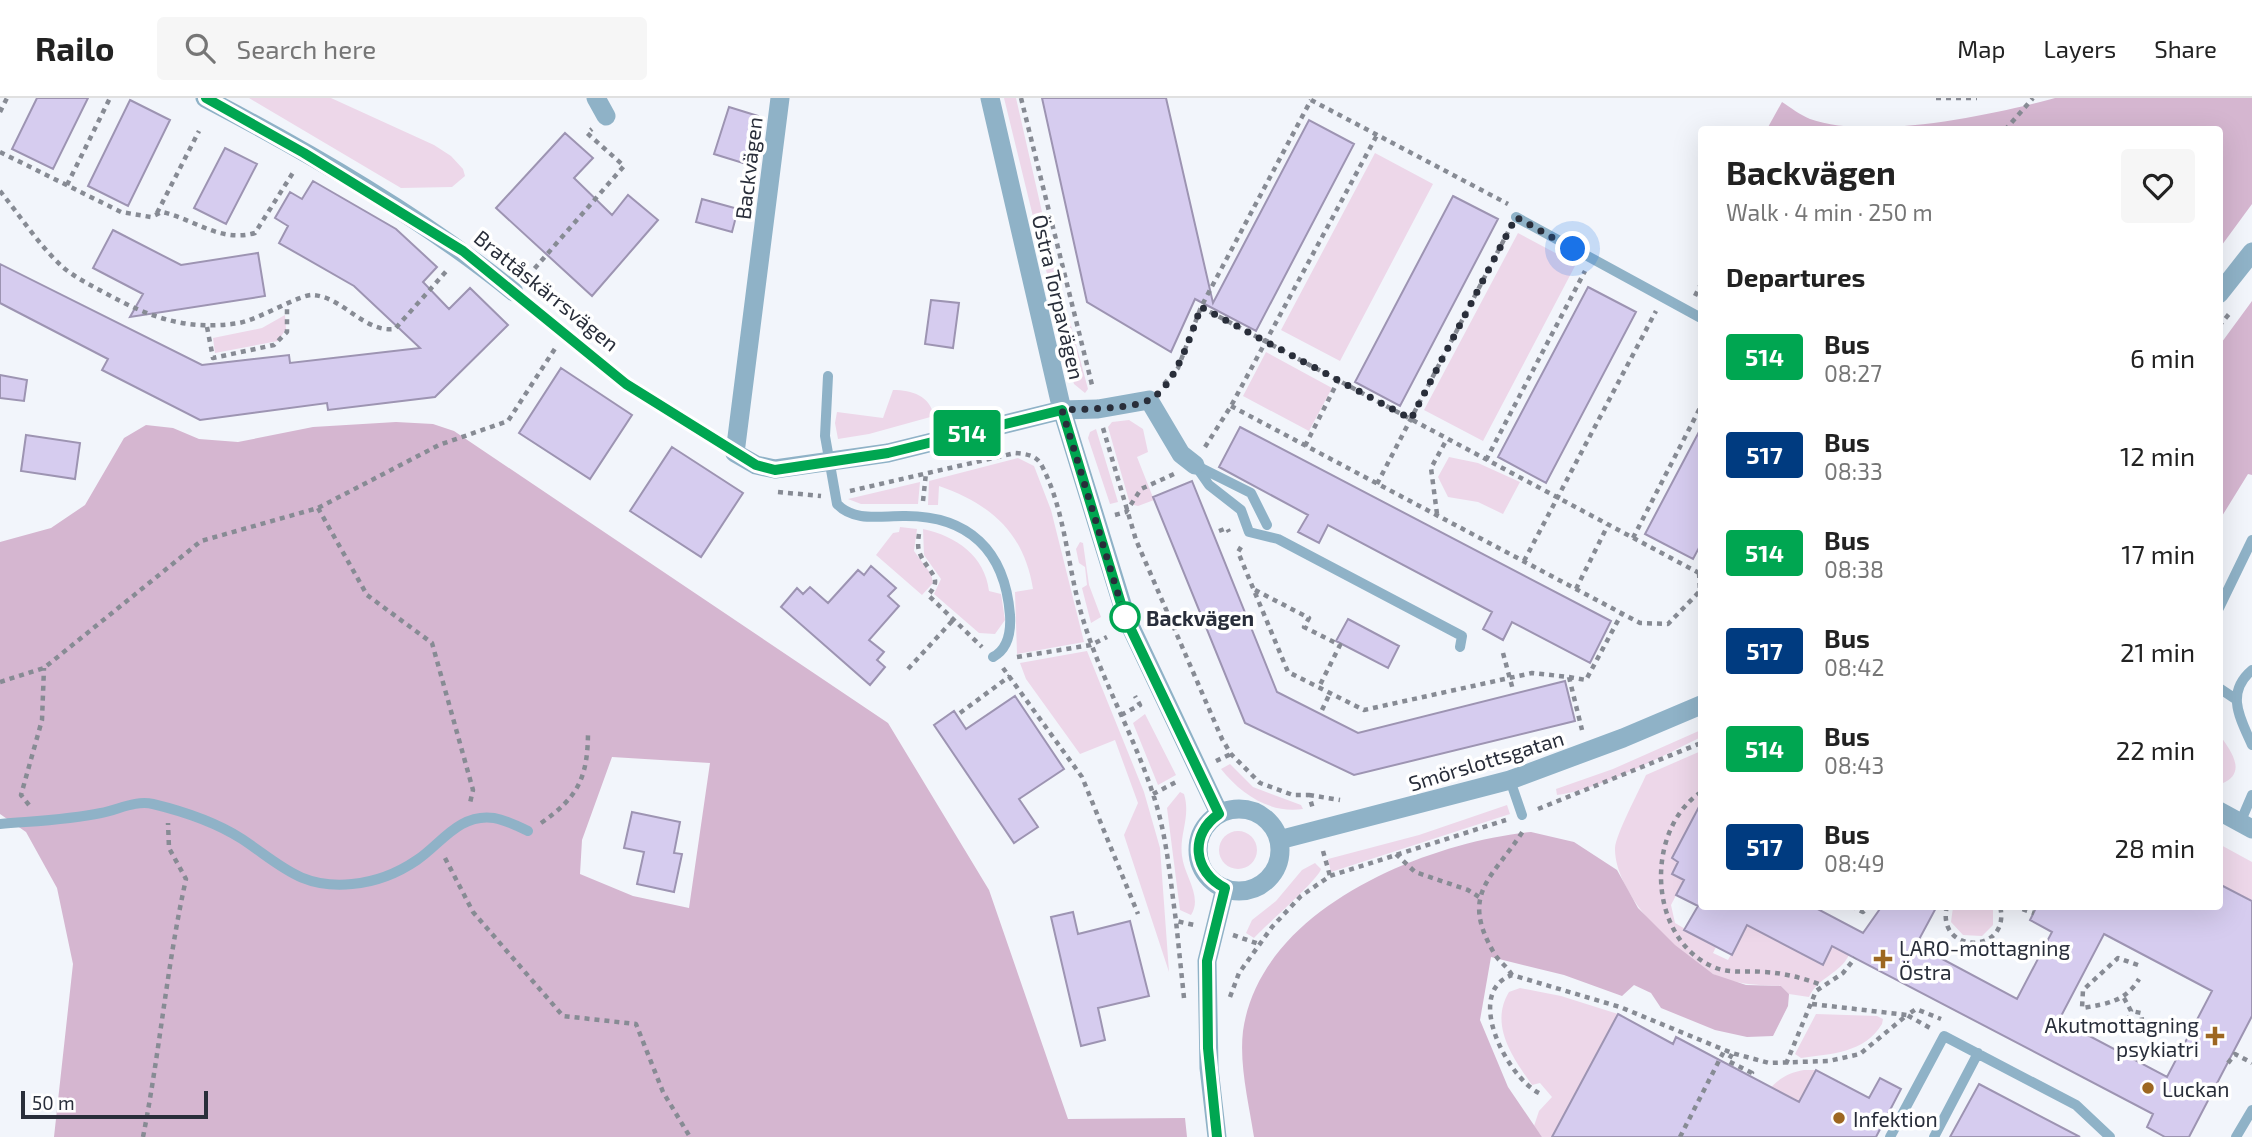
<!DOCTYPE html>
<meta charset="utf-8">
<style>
body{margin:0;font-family:"Exo 2",sans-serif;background:#f6f6f6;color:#222;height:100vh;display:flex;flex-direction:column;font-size:26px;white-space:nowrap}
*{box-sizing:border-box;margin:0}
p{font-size:23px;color:#767676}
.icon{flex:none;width:38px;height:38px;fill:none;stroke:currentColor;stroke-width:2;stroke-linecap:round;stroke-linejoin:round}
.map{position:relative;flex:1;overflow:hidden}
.drawer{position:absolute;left:1698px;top:28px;width:525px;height:784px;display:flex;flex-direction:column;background:#fff;border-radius:7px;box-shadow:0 7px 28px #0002}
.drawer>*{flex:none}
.badge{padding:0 14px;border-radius:5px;font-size:24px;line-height:46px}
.scale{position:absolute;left:21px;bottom:18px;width:187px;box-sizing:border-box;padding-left:7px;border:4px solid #292e3a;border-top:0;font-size:19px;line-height:24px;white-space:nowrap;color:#292e3a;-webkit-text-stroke:5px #fff;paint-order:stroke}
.you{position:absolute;width:35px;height:35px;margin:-18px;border:5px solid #fff;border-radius:50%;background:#1a73e8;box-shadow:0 0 0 10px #1a73e833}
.map>.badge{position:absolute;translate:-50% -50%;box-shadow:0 0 0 4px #fff}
h2{padding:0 28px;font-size:26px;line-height:63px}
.round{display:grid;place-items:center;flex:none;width:74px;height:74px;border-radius:7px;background:#f6f6f6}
.overview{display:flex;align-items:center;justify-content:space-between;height:119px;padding:0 28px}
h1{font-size:33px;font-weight:700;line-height:52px}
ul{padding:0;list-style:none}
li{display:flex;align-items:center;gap:21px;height:98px;padding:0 28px}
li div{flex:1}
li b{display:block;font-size:26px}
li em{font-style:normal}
li .badge{min-width:77px;font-weight:700;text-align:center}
header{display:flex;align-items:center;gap:42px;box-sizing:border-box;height:98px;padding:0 35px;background:#fff;border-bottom:2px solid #e0e0e0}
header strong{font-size:33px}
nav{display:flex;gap:38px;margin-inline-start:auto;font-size:24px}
.search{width:490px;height:63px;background:#f6f6f6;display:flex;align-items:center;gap:18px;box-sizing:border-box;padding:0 24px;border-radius:7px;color:#767676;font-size:26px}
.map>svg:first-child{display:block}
.green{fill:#edd7e9}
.forest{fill:#d5b6d0;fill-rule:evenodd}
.building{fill:#d6ccef;stroke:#9d94b2;stroke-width:2;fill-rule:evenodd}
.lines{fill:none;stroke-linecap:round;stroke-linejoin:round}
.path{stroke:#878b94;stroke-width:4.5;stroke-dasharray:5 5;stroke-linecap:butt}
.service{stroke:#8fb2c7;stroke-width:10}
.minor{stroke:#8fb2c7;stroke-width:19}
.tertiary{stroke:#8fb2c7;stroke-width:19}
.line-casing{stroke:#fff;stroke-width:16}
.line{stroke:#00a651;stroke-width:10}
.walk{stroke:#292e3a;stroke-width:7;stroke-dasharray:0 12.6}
.stop-dot{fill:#fff;stroke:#00a651;stroke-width:3.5}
.poi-dot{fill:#9d6721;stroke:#fff;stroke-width:2.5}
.labels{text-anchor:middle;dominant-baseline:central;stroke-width:7;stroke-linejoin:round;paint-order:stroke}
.street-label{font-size:21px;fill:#292e3a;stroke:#fff}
.stop-label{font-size:21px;font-weight:bold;fill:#292e3a;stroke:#fff;text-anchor:start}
.poi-label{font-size:21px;fill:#292e3a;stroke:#fff;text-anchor:start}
</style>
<header>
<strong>Railo</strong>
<div class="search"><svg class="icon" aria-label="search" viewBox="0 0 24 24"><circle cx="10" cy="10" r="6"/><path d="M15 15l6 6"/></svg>Search here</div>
<nav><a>Map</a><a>Layers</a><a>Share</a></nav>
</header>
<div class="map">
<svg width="2252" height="1039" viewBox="0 0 2252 1039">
<rect width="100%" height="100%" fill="#f2f5fb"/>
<path class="green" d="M249,0H331L434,47L451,58L463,71L465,78L452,89L401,90Z
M1004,0H1016L1050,149L1088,291L1085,295L1074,286Z
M1375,55L1433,86L1340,263L1281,232Z
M1518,135L1576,166L1483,343L1424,312Z
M285,217L286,231L278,243L215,255L213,240L262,230Z
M1266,254L1332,290L1309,333L1243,298Z
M893,292C912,292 930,298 934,318L869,336L838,341L835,325L837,314L883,320Z
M1129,322L1143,331L1148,354L1137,359L1154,402L1138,408L1130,406L1108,329L1112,324Z
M1096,331L1118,404L1110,406L1088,340L1090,334Z
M1449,359L1478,365L1520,384L1503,416L1478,404L1448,399L1438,379Z
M1018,360L1034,368L1051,412L1084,544L1017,556L1015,494L1033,491C1024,435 991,406 939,388L938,407H928L929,383Z
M920,384L918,406H861L848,401Z
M900,429L917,431L914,453L931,476L933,485L922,497L876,457L893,435L899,434Z
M923,431C956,438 985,458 989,493L1001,496L1005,522L995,536L979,535L934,496L941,481L924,457Z
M1080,444L1083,445L1089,487L1101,519L1091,525L1082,490L1087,487L1085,469L1079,465L1076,451Z
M1087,553L1144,694L1160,750L1169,874L1124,737L1138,705L1115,642L1080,656L1026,581L1020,565Z
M1145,616L1176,677L1158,687L1133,625Z
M1701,632V639C1663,658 1599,692 1557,697L1556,691L1613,671Z
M2219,636C2230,652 2249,675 2221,686Z
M1701,653V712L1698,711L1672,760L1678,764L1673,776L1684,782L1671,807L1675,825L1716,849L1713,855L1728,862L1747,827L1822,867L1832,848L1849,857C1839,877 1819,878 1809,899L1789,896L1781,888C1758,887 1735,887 1713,876C1675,857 1614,795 1615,750C1616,736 1639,693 1646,677Z
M1230,666L1253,689L1301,707L1303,711C1270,716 1241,696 1221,671Z
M1180,694L1184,696C1191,719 1179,736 1182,758C1184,777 1203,799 1191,817L1180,812L1167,710Z
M1507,707L1510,716L1331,774L1328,761L1419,737Z
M1219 752a19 19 0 1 1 38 0a19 19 0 1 1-38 0Z
M2219,746L2252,764V803L2222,787L2219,791Z
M1315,765L1321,771C1319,781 1266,827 1254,840L1246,835L1252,822L1276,803L1302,772Z
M1953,809H1993V827L1982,838L1963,837L1951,824Z
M1520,890L1561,898L1618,916L1552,1039H1542L1534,1028L1539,1013L1552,999L1540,985L1532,987C1513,960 1489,927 1509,894Z
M1816,916L1877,918L1883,921L1882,926C1865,955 1830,956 1801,960L1795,956Z
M1804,972H1816L1781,1039H1742C1758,1009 1767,978 1804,972Z"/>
<path class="forest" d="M2055,0H2252V106L2219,151V32L1767,31L1782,4C1790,9 1800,17 1810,21C1871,43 1992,17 2055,0Z
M2252,203V377L2248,376L2219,423V248Z
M396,324L433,326L454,333L888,625L989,792L1068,1021L1185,1020L1187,1039H54L73,866L57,790L26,734L0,716V444L51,430L85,407L124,340L146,327L173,330L199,341L238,344L313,329ZM612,659L710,665L689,810L633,798L580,776L582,742Z
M1531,734L1574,744L1617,772L1638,810L1675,847L1713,876L1746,887L1781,888L1789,896L1788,908L1773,938L1747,939L1715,932L1661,910L1651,895L1634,887L1622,898L1564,877L1491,859L1480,922L1508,989L1542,1039H1254C1249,1006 1239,967 1243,933C1260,811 1424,745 1531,734Z"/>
<path class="building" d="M37,0H88L53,71L12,51Z
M1042,0H1166L1213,205L1309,22L1354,46L1256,233L1195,201L1171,254L1087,204Z
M130,2L170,22L128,108L88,88Z
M729,9L758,18L755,28L763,30L756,52L748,49L743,65L714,56Z
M565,35L593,60L574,80L612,117L628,97L658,122L592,198L496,110Z
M225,50L257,66L226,126L194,110Z
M313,83L396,131L437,169L423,184L449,211L470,190L508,227L435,299L328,312L327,305L200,322L102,272L108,261L0,205V166L202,267L289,257L290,265L420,250L354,188L279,145L288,128L275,120L290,94L302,101Z
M1453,98L1498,121L1400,308L1355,284Z
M702,101L738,111L732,134L696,124Z
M113,132L181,167L258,155L265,198L130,219L143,196L93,170Z
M1588,189L1636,214L1546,385L1498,359Z
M931,202L959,205L953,250L925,246Z
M561,270L632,317L590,381L519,335Z
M0,277L27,282L24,303L0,300Z
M1240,329L1611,523L1590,565L1512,524L1503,542L1483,531L1492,514L1328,427L1319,445L1298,434L1308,417L1219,369Z
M1701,330V446L1693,461L1645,436Z
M26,337L80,345L75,381L21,373Z
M672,349L743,395L701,459L630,413Z
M1192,383L1277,594L1358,635L1565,583L1575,623L1354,677L1245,625L1153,399Z
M871,468L896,490L888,498L899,508L869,542L884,554L877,562L885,569L870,587L781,509L797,490L803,496L810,489L828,505L858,472L864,477Z
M1348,521L1399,548L1388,570L1336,543Z
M1015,598L1064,671L1019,701L1038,729L1014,745L934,627L954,613L966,631Z
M1701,705V808H1812L1863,835L1882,808H1937L1916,847L2017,901L2052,834L2030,822L2037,808H2219V786L2252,803V918L2189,1039H2165L2147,1029L2153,1016L1832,848L1823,867L1747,827L1732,857L1684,832L1698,808L1676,797L1684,782L1672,776L1678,764L1672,760ZM2104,836L2212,893L2167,979L2059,922Z
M632,714L680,724L674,755L682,756L674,794L637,786L644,754L624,750Z
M1073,814L1078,836L1130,823L1149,898L1098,910L1105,942L1081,948L1051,819Z
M1618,916L1673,946L1676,939L1799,1004L1816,972L1869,1000L1880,980L1901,991L1876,1039H1552Z
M1979,986L2080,1039H1950Z"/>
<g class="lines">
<path class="path" d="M1021,0L1093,291
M1936,0H1977
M1311,2L1508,106
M0,14L7,0
M2005,32L2033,0
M0,54L121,114L151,119L162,114C194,121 220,145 255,135L294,73
M67,87L110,0
M0,93C21,119 40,149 65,171C78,181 92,188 107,196C151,220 188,233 239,225C260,221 300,196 313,197C343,199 364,235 395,231L449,170
M157,115L199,33
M528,178L624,68L587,35L592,31
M1695,198L1701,186
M1201,209L1699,475L1701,471
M2219,228L2229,216
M207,229L213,260L274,247L287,234V207
M1164,286L1178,270L1201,209L1311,2
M1231,308L1640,525L1668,526L1699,494
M1103,330L1136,442L1222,641L1231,656L1260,685L1293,697H1309L1313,711
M1305,348L1338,283
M1205,349L1231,308L1377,37
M1486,362L1585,173
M1377,386L1508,134
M850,393L1015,355C1026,356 1037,357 1042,368C1066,415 1067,468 1082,518C1100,579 1133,635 1153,696C1167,737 1170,781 1176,823
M778,394L821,398
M923,403L926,375
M318,410L367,497L432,545L473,692L470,705
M1437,416L1431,370L1447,341
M1115,417L1126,414L1141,391L1174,376
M1219,433L1227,430L1229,434
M919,436C918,443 917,451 921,458C929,475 944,480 928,497L982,549
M1633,440L1701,308
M1241,449L1238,454L1288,574L1364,612L1532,575L1569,579L1582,632
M1524,463L1656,213
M1699,475L1700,493
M1576,491L1608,427
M1255,492L1309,520L1304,529L1340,547L1319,589
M1503,555L1513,592
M1017,559L1091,547L1107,539
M1003,570L1082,679L1138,816
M908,571L954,521
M1569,579L1586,582L1622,515
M0,584L44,570L201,443L318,410L439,347L508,323L556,249
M1322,612L1330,595
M960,615L1010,578
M1121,617L1140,607L1135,598
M1216,663L1231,656
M1701,694C1644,732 1647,843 1716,870C1733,876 1747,872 1764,874C1785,875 1802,880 1822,887
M1153,696L1178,683
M1309,697L1340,702
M29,707L21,697L42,622L44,570
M1538,711L1701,645
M541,725C579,699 588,678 588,633
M1323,753L1330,778
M1396,756L1415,774L1468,792L1479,799
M445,760L473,814L563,918L636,926L663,994L690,1039
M1851,808L1863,814L1869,808
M1947,808C1935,857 2012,857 2000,808
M2013,808L2034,815
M1233,837L1259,846
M2138,867L2118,860L2083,892L2082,910C2107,906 2126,903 2139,881
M1512,877C1507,868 1499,864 1494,855C1459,795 1493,780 1523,733
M1230,899L1239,875L1272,829L1301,798L1330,778L1506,722
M1184,900L1176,823L1194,827
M2124,900L2131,913L2128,923L2138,927L2142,922L2141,915L2131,913
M1812,906L1907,917L1916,911L1941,921
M1732,956L1728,963L1752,975L1750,978
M2228,965L2235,956L2252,965
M1786,966L1816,893L1843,875L1855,860
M1539,995C1507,979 1463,894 1512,877L1620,909L1732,955L1769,965L1829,963L1860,956L1907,917L1930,930
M143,1039C160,953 167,866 186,781L169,750L168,725
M1680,1039L1724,953"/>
<path class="service" d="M1516,119L1701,220
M514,194L627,286L735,355
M828,278L825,338L837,406C854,424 880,418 903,418C969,417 1005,453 1010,517C1011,533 1008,551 993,559
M1195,367L1209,387L1241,412L1249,434L1278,441L1462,538L1460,549
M1197,368L1251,395L1267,427
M2219,510L2252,442
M2252,572C2225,595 2240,620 2252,647
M2219,590L2234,600
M1510,682L1522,717
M2240,725L2252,697
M0,726C34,723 68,722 101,715C118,712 135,702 153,706C182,713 217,725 242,741C281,767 301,791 352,786C375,784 398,775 417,762C441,746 459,715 494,720C506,722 518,728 528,733
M1890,1039L1944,938L2076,1007L2110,1039
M1934,1039L1978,955
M2236,1039L2252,1012"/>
<path class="minor" d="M205,0C312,56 421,119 514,194
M596,0L606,18
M780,0L735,355L756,367L775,371L888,355L1062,312L1098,311L1149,302L1181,356L1195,367
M2219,713L2252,731"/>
<path class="tertiary" d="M990,0L1062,312L1126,519L1219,715
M2219,196L2252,154
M1198 752a41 41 0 1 1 82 0a41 41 0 1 1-82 0Z
M1279,742L1510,682L1623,640L1701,607
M1217,1039L1209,970L1207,863L1225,790"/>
</g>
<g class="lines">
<g class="line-casing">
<path id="line" d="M206,0L304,55L463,153L626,286L756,367L775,372L888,355L1062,312L1125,519L1219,716C1189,736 1193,774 1225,790L1207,863L1208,950L1217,1039"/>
</g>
<use href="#line" class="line"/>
<path class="walk" d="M1125,519L1062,312C1081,311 1133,311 1149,302C1176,288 1191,236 1201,209L1411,321L1516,119L1573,151"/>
</g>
<circle class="stop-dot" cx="1125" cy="519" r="14"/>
<g class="poi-dot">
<path d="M1879.5 850.5h7v7h7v7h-7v7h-7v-7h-7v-7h7z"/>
<path d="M2211.5 927.5h7v7h7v7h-7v7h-7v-7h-7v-7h7z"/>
<circle cx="2148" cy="990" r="7"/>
<circle cx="1839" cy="1020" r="7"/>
</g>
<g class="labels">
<g class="street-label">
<text transform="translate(748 70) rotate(-83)">Backvägen</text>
<text transform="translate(547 192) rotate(39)">Brattåskärrsvägen</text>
<text transform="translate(1059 199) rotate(77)">Östra Torpavägen</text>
<text transform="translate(1486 662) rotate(-17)">Smörslottsgatan</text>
</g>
<g class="stop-label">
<text x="1146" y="519">Backvägen</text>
</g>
<g class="poi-label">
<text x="1899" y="849">LARO-mottagning<tspan x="1899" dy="24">Östra</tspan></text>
<text x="2199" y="926" text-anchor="end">Akutmottagning<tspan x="2199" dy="24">psykiatri</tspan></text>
<text x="2162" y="990">Luckan</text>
<text x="1853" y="1020">Infektion</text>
</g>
</g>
</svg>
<div class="scale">50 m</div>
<div class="you" style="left:1573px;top:151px"></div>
<b class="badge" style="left:967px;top:335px;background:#00a651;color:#fff">514</b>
<section class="drawer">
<div class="overview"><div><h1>Backvägen</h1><p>Walk · 4 min · 250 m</p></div><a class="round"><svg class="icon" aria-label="heart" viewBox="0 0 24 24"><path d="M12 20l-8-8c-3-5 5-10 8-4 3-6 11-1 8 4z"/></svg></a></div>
<h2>Departures</h2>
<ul>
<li><span class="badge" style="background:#00a651;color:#fff">514</span><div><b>Bus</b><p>08:27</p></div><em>6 min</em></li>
<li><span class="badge" style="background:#003b80;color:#fff">517</span><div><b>Bus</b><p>08:33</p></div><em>12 min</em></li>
<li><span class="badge" style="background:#00a651;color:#fff">514</span><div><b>Bus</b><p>08:38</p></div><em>17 min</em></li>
<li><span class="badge" style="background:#003b80;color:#fff">517</span><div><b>Bus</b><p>08:42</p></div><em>21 min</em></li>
<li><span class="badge" style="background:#00a651;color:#fff">514</span><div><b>Bus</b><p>08:43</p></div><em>22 min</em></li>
<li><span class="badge" style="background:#003b80;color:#fff">517</span><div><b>Bus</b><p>08:49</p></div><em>28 min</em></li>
</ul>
</section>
</div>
